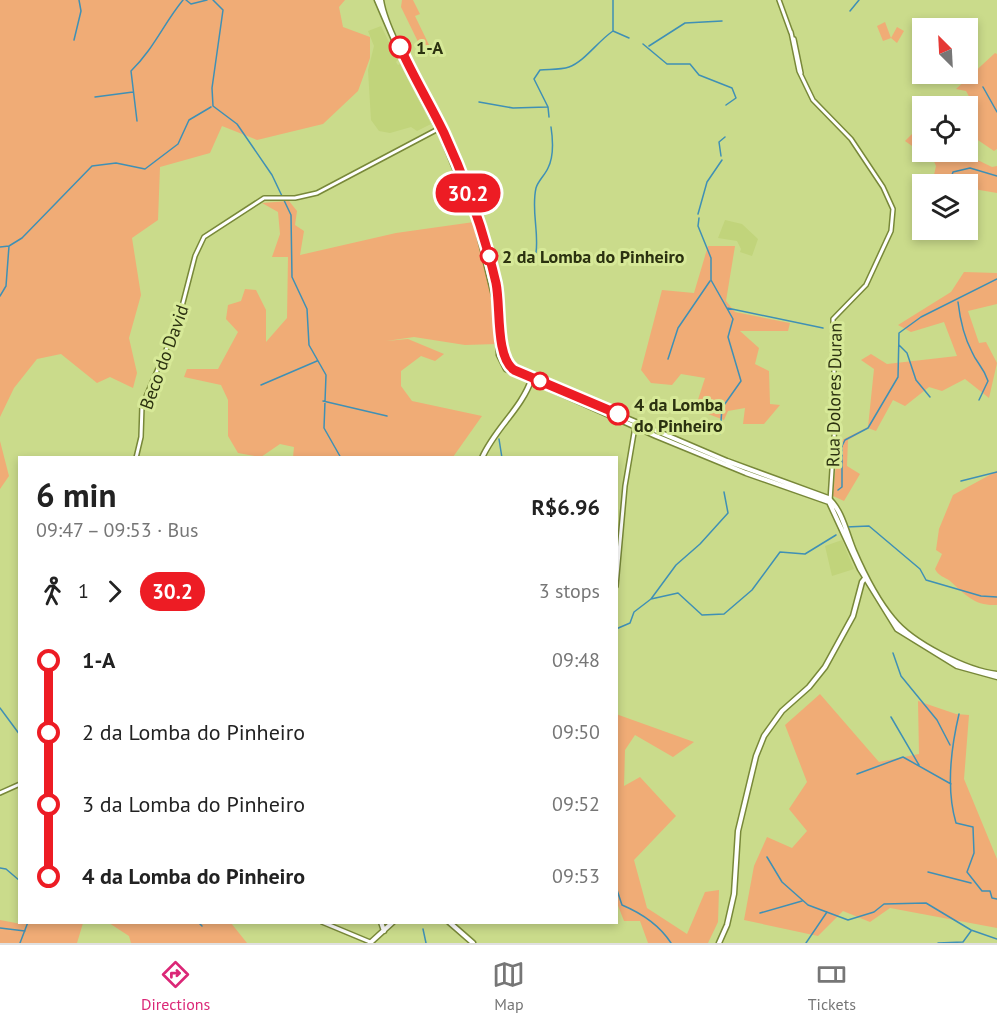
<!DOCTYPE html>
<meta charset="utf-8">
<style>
body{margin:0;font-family:"PT Sans",sans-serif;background:#f2f2f2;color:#222;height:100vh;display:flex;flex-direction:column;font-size:22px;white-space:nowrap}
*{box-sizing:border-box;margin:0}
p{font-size:20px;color:#767676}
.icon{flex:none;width:33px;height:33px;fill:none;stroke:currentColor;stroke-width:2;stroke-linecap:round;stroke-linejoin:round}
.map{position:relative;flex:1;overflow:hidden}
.sheet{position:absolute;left:18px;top:456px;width:600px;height:468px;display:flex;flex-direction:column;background:#fff;border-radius:0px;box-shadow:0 3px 9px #0003}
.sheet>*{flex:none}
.badge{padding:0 12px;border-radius:20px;font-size:21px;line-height:39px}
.needle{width:39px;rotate:336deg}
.fabs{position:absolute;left:912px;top:18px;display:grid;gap:12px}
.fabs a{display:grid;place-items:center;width:66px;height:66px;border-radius:0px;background:#fff;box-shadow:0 3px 9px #0003;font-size:30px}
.map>.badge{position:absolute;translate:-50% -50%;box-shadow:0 0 0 3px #fff}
.legs{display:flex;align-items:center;gap:9px;height:66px;padding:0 18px;font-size:20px}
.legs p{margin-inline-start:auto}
.summary{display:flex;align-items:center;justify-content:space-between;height:102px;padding:0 18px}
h1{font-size:33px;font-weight:800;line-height:45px}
ul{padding:0 18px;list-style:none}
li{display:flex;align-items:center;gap:21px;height:72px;font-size:22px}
li i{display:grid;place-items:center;width:9px;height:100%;margin:0 8px;background:currentColor}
li i::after{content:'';width:15px;height:15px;margin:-8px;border:4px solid;border-radius:50%;background:#fff}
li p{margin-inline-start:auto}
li:first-child i{background:linear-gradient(#0000 50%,currentColor 0)}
li:last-child i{background:linear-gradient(currentColor 50%,#0000 0)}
.dock{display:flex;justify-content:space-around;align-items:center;height:84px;border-top:2px solid #e0e0e0;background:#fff;font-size:16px;color:#767676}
.dock a{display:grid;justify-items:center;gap:3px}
.dock .current{color:#db2777}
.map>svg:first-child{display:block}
.built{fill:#c1d47b}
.green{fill:#f0ac76}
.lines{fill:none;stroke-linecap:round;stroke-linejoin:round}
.stream{stroke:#3f90b5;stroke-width:1.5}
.tertiary-casing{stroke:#788839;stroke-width:6}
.secondary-casing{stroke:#788839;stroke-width:7}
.tertiary{stroke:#fff;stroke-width:3}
.secondary{stroke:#fff;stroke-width:4}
.line-1-casing{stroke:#fff;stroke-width:14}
.line-1{stroke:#ed1c24;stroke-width:9}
.stop-1-dot{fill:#fff;stroke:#ed1c24;stroke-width:3}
.labels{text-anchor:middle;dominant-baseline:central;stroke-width:6;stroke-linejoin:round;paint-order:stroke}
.stop-label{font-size:18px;font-weight:bold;fill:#2b3110;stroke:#d7e998;text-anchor:start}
.street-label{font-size:18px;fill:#2b3110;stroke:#d7e998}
</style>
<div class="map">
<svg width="997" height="943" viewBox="0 0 997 943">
<rect width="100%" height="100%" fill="#cadb8b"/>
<path class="built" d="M381,26L398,60L396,62L398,65L400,64L431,124L417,131L411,127L390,133L379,131L371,120L368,70L374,46L368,31Z
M725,220L742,224L758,239L752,256L740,252L741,249L737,241L718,238Z
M842,540L854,569L832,576L825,546Z"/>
<path class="green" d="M0,0H345L339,7L343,27L370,37V58L358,91L323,124L257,140L222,126L210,153L160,167L158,220L132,238L141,295L129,338L137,373L133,388L110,377L97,383L61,354L37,359L14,388L0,417Z
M402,0H413L420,14L415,16L431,49L423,52L401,7Z
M885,22L891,38L897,27L904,31L897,43L891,38L883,41L877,26Z
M995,53L997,54V149L994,151L969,134L978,113L966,91L956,89Z
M922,124V148H915L905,141Z
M930,152H961L992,167L997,166V193L968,188V184H932L936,166Z
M289,201L297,211L295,225L304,231L300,255L396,233L474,222L490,291L497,344L465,345L414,337L386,341L408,339L444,354L435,361L421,356L401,371V386L412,401L482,416L453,457H293L294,447L280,444L261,457L238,453L228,436V400L221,385L184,377L187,369H218L238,332L226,319L228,305L241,301L245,289L256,290L266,310V342L287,318L288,257H272L280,234L278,212L262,203Z
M708,246H735L726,301L735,312L790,323L788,331H740L759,348L755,364L769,371L770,404L780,405L764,424H743L745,408L728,411L724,420L695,409L705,378L681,374L672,385L651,383L641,370L662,290L694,293Z
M964,272L997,273V304L968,311L979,343L986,342L997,363L989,398L965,379L942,391L929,387L905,406L893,400L876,431L868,428L848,440L847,466L860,474L844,501L833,496L838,442L868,427L874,369L861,360L871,354L887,364L957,356L944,322L911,332L898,325L951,292Z
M0,441L9,476L0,489Z
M997,471V605C974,606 966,595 950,581C945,577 938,576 935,569L942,554L936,550L939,529L953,495Z
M820,694L879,762L919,754L918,701L956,714L969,715L964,779L997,859V928L890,908L870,922L843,911L818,936L744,920L754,866L767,837L792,848L807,831L789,809L807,782L785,725Z
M616,714L694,742L673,757L635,735L625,750L624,786L640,777L676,816L634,860L647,908L687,934L705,892L719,890L718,922L708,943H648L640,921H624L617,903Z
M0,920L21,924L83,923L77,943H0Z
M109,923H231L247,943H131L129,936Z"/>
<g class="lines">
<path class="stream" d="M186,0L191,4L207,0
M213,0L223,10L212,88L213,106L237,124L272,175L291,215L292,277L307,309L309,345L326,375L324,428L341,458
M613,0V31L629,38
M850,11L859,0
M74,40L81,11L79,0
M643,44L667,64H690L699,75L732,88L736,98L726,105
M649,46L685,23L722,21
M983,87L997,112
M95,97L133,92
M479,102L513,108L547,107
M549,117L548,107L534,79L540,70C549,69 560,70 569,67C584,62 598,41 613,31
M137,121L131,71C153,50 164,23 183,0
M721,156L719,142L725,137
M949,184L953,172L970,168L997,176
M698,214L707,182L722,160
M699,218L698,226L711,258V280L733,319L728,337L741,381L722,408L720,434
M0,247L9,246L22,238L92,166L116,163L145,169L178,144L189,120L211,107
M536,253C539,231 531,210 536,188C538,181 545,175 548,168C554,156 553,140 551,127
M0,296L6,286L9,246
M958,302C960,319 964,337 972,352C977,364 983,366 988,381L979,400
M727,308L823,328
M899,345L907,353L916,380L930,397
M668,359L678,328L710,281
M261,385L317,361
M323,401L387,416
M499,439L502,458
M961,481L997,472
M838,490L842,487V446L845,440L868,428L898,377L899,333L921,317L997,279
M846,527L869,526L920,569L926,580L981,596L997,597
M651,599L678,593L702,615L724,614L752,590L780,552L805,554L836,535
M616,629L630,623L634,612L651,599L676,565L700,544L728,513L724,492
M893,653L901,676L937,720L950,745
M0,708L20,735
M959,714C951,748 946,789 956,823L973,827L974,853L967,872L982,891H990L992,898L997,899
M891,717L919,765
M857,774L903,757L951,784
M767,857L782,882L808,905L848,920L874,912L884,904L926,903L971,930L997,939
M0,868L6,869L20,881
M928,872L971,883
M616,887L622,905C641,913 660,926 671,943
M760,913L802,901
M198,922L202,926
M0,928L25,931
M423,929L426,943
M20,943L28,922
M806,943L827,912
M938,943L963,942L971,931"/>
<g class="tertiary-casing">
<path id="tertiary" d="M779,0L791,33
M791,32L799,71L813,100L851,139L883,187L893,209L891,231L866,285L833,319L835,423L830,501
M794,39L801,73
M136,458L141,437L142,406L178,322L195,256L204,237L264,198H295L317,193L440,128
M616,586L625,486L635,427
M0,793L20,784
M322,922L370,942"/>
</g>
<g class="secondary-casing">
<path id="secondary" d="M377,0L404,63L442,136L476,221L496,304L499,355L506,369L656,436L746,473L829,502L860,569L897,629L957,666L997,677
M381,0C386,34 425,95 441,128C466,177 484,230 496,283C501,307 495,356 514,370L727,461L828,498C842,509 847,535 854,551C864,574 877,600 893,619C912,643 967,671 997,674
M482,458C495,428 521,410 532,378
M381,922L384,931
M449,922L473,943
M370,943L393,922
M719,943L727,925L734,894L738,831L756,756L764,736L782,711L809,687L825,667L853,616L862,582L866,577"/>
</g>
<use href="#tertiary" class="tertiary"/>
<use href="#secondary" class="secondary"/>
</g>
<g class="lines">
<g class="line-1-casing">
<path id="line-1" d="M400,47C413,76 430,104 444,133C466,181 484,232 496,283C501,307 495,356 514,370L618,414"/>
</g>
<use href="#line-1" class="line-1"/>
</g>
<g class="stop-1-dot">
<circle cx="400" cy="47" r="10"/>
<circle cx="489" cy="256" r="8"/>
<circle cx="540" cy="381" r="8"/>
<circle cx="618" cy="414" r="10"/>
</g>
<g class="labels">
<g class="stop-label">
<text x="416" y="47">1-A</text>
<text x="502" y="256">2 da Lomba do Pinheiro</text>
<text x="634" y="404">4 da Lomba<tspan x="634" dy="21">do Pinheiro</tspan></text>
</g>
<g class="street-label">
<text transform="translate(164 357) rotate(-70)">Beco do David</text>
<text transform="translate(834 395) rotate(-89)">Rua Dolores Duran</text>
</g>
</g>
</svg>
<div class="fabs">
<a><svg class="needle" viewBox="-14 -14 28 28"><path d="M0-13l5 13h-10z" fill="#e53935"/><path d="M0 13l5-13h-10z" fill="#767676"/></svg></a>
<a><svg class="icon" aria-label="locate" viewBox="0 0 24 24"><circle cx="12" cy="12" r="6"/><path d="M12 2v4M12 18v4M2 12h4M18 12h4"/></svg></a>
<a><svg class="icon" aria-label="layers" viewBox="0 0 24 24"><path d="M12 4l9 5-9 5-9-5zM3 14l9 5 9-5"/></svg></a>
</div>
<b class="badge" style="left:468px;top:193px;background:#ed1c24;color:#fff">30.2</b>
<section class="sheet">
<div class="summary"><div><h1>6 min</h1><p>09:47 – 09:53 · Bus</p></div><b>R$6.96</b></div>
<div class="legs"><svg class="icon" aria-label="walk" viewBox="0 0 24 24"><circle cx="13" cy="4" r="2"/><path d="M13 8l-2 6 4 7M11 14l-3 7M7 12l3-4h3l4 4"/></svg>1<svg class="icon" aria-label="forward" viewBox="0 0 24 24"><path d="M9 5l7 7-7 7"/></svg><b class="badge" style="background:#ed1c24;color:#fff">30.2</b><p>3 stops</p></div>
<ul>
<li><i style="color:#ed1c24"></i><b>1-A</b><p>09:48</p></li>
<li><i style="color:#ed1c24"></i><span>2 da Lomba do Pinheiro</span><p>09:50</p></li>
<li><i style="color:#ed1c24"></i><span>3 da Lomba do Pinheiro</span><p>09:52</p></li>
<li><i style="color:#ed1c24"></i><b>4 da Lomba do Pinheiro</b><p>09:53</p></li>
</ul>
</section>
</div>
<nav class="dock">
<a class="current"><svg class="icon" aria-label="directions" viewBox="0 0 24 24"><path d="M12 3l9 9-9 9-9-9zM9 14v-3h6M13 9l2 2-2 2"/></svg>Directions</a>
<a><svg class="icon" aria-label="map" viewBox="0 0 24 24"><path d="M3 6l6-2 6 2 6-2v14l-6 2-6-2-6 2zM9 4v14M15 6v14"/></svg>Map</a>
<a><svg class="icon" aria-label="tickets" viewBox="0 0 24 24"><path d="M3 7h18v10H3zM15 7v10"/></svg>Tickets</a>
</nav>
